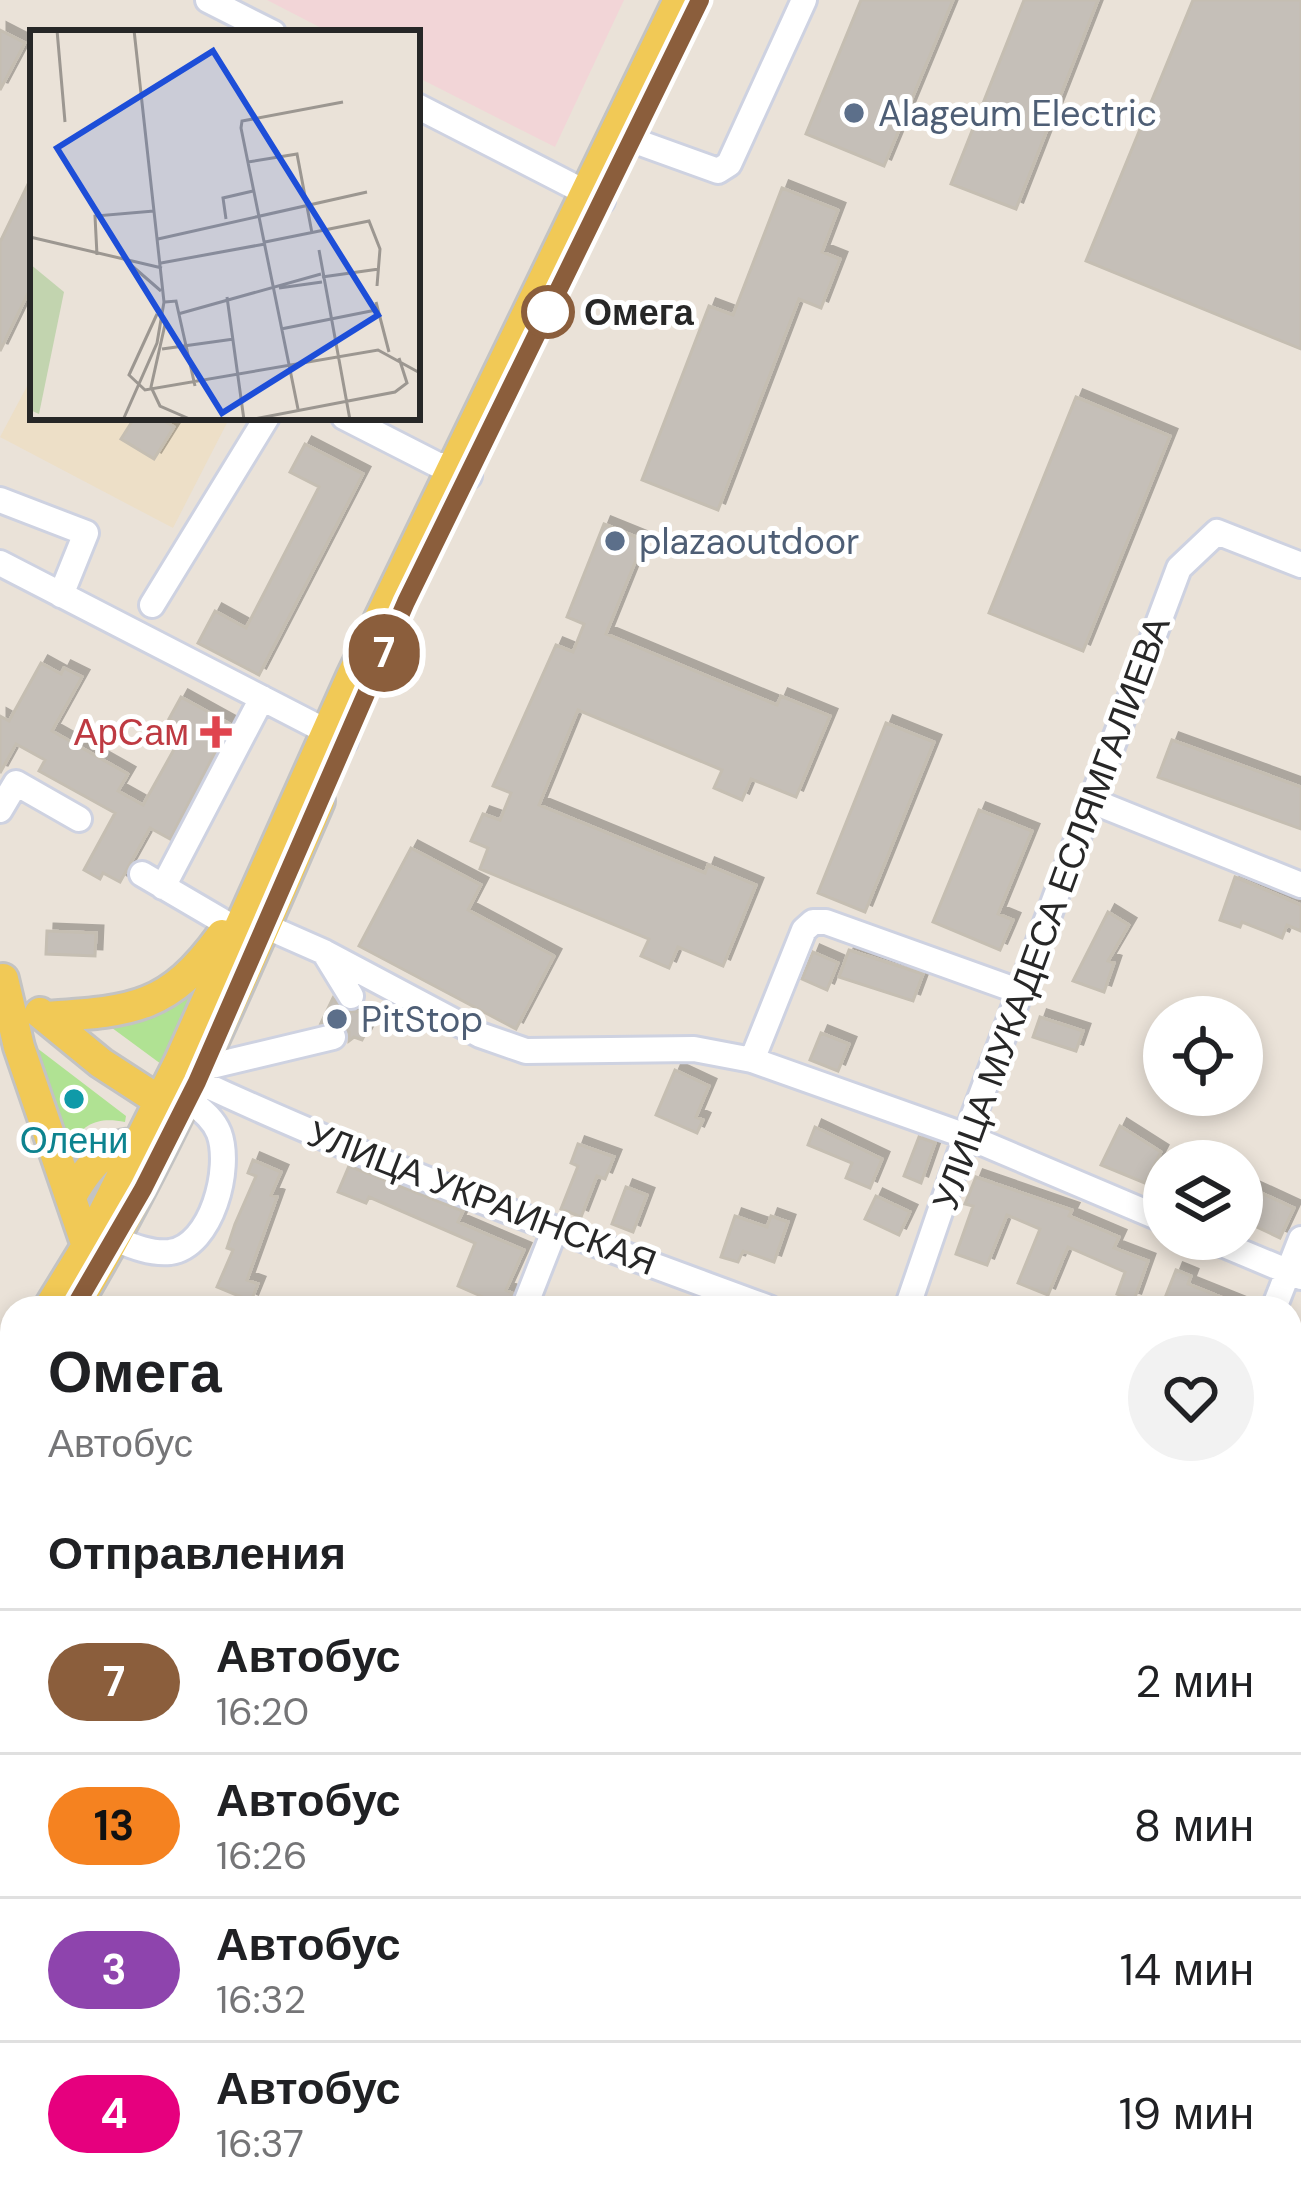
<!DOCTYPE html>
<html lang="ru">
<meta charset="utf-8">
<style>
body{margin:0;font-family:"DM Sans",sans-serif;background:#f2f2f2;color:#202124;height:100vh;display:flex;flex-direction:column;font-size:45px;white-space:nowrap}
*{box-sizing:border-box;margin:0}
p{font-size:39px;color:#757577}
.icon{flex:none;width:66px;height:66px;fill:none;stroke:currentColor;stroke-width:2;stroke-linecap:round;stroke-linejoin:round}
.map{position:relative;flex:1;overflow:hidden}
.drawer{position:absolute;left:0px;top:1296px;width:1302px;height:915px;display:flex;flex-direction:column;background:#fff;border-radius:36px 36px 0 0;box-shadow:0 6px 18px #0003}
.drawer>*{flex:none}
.badge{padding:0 24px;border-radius:39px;font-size:42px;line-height:78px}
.controls{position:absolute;left:1143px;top:996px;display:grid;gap:24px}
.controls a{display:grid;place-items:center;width:120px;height:120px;border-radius:50%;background:#fff;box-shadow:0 6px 18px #0003;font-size:60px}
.map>.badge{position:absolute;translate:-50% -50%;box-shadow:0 0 0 6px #fff}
h2{padding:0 48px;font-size:45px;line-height:108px}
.round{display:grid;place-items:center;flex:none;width:126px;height:126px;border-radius:63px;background:#f2f2f2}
.overview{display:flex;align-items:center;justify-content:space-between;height:204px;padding:0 48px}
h1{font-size:57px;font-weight:700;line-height:90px}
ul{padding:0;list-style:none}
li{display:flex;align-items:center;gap:36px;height:144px;padding:0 48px;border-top:3px solid #e0e0e0}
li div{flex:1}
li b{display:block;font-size:45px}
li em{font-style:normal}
li .badge{min-width:132px;font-weight:700;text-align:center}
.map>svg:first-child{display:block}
.education{fill:#eddfc7}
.medical{fill:#f2d5d7}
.green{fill:#b0e293}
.building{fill:#c5bfb8;stroke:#c5beb2;stroke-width:3;filter:url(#shadow)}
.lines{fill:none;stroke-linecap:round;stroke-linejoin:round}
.minor-tunnel{stroke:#c3bdb5;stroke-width:24;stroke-dasharray:24 12;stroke-linecap:butt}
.minor-casing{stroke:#ced2e1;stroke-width:30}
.major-casing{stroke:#c3c3c3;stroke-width:36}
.path{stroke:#c3c3c3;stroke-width:3;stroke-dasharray:9 6;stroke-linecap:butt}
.minor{stroke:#fff;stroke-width:24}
.major{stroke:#f1c956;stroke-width:30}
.line-casing{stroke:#fff;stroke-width:27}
.line{stroke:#8b5e3c;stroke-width:18}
.service-dot{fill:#5c6f8a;stroke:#fff;stroke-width:4.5}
.stop-dot{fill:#fff;stroke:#8b5e3c;stroke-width:6}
.health-dot{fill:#e0444e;stroke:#fff;stroke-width:4.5}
.culture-dot{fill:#0f9aa8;stroke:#fff;stroke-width:4.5}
.labels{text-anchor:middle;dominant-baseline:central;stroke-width:10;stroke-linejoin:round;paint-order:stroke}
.service-label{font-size:36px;fill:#4e5e75;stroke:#fff;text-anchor:start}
.stop-label{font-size:36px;font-weight:bold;fill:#272727;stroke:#fff;text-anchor:start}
.health-label{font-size:36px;fill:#be3a42;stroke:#fff;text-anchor:end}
.street-label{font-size:36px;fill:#272727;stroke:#fff}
.culture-label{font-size:36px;fill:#0d838f;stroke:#fff}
.inset-road{fill:none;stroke:#9c9791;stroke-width:3}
.view{fill:#1d4ed8;fill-opacity:0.15;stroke:#1d4ed8;stroke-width:6}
.inset-edge{fill:none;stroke:#272727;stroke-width:6}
</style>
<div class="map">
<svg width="1301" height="2210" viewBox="0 0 1301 2210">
<defs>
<filter id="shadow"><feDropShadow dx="7" dy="-7" stdDeviation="0" flood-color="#0004"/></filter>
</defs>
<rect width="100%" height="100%" fill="#eae2d8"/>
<path class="education" d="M33,375V417H230L173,528L0,437Z"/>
<path class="medical" d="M267,0H624L555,147L417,77V33H331Z"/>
<path class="green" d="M198,982L161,1064L104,1022L166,1011L191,984Z
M29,1046L37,1048L126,1116L125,1122C100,1117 84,1122 71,1145Z"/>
<path class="building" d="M861,0H953L884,166L806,134Z
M1024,0H1098L1016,209L951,184Z
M1193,0H1301V349L1086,261Z
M0,30L25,43L0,90Z
M33,174V283L0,351V242Z
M782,188L838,210L822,252L840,259L821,308L799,299L718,510L642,480L709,306L733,315Z
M1076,397L1170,436L1083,651L989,613Z
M135,417H158L174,427L154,459L121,439Z
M305,444L363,474L259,675L198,643L215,611L246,628L319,487L290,472Z
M604,524L644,540L606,634L777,705L781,696L830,716L796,797L751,779L742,800L714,788L722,770L578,710L539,805L705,873L708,865L756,885L723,966L678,947L669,968L641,956L649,939L480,869L488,848L471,841L483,814L500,820L511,793L493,786L556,645L573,652L584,624L567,617Z
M41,663L61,674L64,668L82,677L52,731L128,774L118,791L143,805L186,728L169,719L181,697L230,724L170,839L150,828L120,882L103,873L100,879L84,870L115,813L39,771L45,760L16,744L0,773V716L9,721Z
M886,723L934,742L865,912L818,893Z
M1172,740L1301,787V829L1158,777Z
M979,810L1032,831L998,914L1013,920L1000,950L933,922Z
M411,848L481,885L468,910L554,956L516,1029L359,946Z
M1235,877L1301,905V931L1287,925L1282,938L1242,922L1240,927L1220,920Z
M1108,912L1129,925L1108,961L1114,963L1104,992L1073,981Z
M47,931L96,933L95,956L46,954Z
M849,950L923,974L913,1001L839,977Z
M813,952L838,963L827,990L802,979Z
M333,998L344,1011L364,1012L361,1018L371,1023L362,1040L354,1037L349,1041V1032L339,1022L321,1023Z
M1040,1017L1083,1031L1076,1051L1033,1037Z
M821,1033L849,1044L838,1071L810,1060Z
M675,1070L709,1086L696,1117L703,1120L697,1133L656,1115Z
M1120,1126L1161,1152L1145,1183L1101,1165Z
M815,1127L882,1159L870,1188L846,1178L852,1163L808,1145Z
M919,1137L935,1143L921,1183L904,1176Z
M578,1144L614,1157L605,1179L597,1176L581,1217L561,1209L578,1166L571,1163Z
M253,1160L281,1172L271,1195L277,1197L247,1280L258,1284L251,1301L217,1287L233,1250L227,1248L235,1224L256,1176L248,1173Z
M349,1166L463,1211L458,1222L524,1250L506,1290L512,1293L508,1308L458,1286L475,1243L369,1197L366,1203L338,1192Z
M976,1177L1072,1210L1069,1216L1119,1237L1114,1248L1148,1261L1134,1300L1117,1294L1125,1272L1068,1247L1048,1295L1018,1283L1040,1229L1007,1215L987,1265L956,1254L973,1206L965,1204Z
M1242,1184L1294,1208L1280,1238L1242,1220Z
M626,1187L647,1195L633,1232L612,1224Z
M876,1196L910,1212L899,1235L865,1219Z
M735,1216L767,1227L771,1216L788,1222L774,1262L743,1251L738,1262L721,1257Z
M1176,1270L1191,1276L1188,1284L1248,1308H1161Z"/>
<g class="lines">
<path class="minor-tunnel" d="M333,1037L351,996"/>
<g class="minor-casing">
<path id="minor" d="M208,0L273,33
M417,106L602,201
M632,140L718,171L729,164L804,0
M344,417L436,464L454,467L469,476
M0,500L86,533L61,595
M0,563L345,741
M152,605L267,417
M1092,801L1301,885
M0,810L16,783L79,819
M142,874L229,925
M163,887L262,698
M265,926L324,952L480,1035L526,1051L694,1049L752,1060L966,1136L1164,1220
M324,952L351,996
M752,1060L804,930L813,922H826L1021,992
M203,1068L333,1037
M197,1081C383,1168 577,1237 769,1308
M115,1239C132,1246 151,1254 170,1252C212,1246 232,1168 219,1133C213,1118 200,1109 188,1099
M1210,1239L1301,1277
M524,1308L555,1229
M907,1308L966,1136L1179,568L1217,532L1301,565
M1274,1308L1301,1239
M0,1458L12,1432
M1290,1497L1301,1501
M1290,1633L1301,1638
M0,1659L12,1664
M0,1768L12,1736
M1290,1843L1301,1848
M0,1969L12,1974
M1290,2161L1301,2165
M602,2199L632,2210
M192,2210L196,2199
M563,2210L567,2199
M932,2210L936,2199"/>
</g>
<g class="major-casing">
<path id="major" d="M3,979L19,1047L87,1246
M40,1013L101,1063L175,1111
M45,1017C132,1011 168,1010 222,935
M72,1195C90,1163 113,1136 153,1146
M49,1308L87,1246L179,1063L352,676L679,0
M74,1308C171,1146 244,974 319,801
M0,1372L12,1357
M0,1406L12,1392"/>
</g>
<path class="path" d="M0,1507L12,1485"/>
<use href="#minor" class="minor"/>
<use href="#major" class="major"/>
</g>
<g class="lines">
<g class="line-casing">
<path id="line" d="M74,1308L143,1189L197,1082L406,602L700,0"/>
</g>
<use href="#line" class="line"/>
</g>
<g class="service-dot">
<circle cx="854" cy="113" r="12"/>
<circle cx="615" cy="541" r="12"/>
<circle cx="337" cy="1019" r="12"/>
</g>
<circle class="stop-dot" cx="548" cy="312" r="24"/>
<path class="health-dot" d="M210 714h12v12h12v12h-12v12h-12v-12h-12v-12h12z"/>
<circle class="culture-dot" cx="74" cy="1099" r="12"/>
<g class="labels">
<g class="service-label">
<text x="878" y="113">Alageum Electric</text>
<text x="639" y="541">plazaoutdoor</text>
<text x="361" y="1019">PitStop</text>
</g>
<g class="stop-label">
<text x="584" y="312">Омега</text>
</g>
<g class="health-label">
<text x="189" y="732">АрСам</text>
</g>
<g class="street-label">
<text transform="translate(1051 913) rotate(-70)">УЛИЦА МУКАДЕСА ЕСЛЯМГАЛИЕВА</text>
<text transform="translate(482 1198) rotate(21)">УЛИЦА УКРАИНСКАЯ</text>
</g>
<g class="culture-label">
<text x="74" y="1140">Олени</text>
</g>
</g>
<g transform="translate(30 30)">
<rect width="390" height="390" fill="#eae2d8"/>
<path d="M0,234L34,262L9,384L0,380Z" fill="#c2d4af"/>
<path class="inset-road" d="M27,0L35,92M218,132L267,124L282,203M196,189L193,168L223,161M0,207L132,238M128,209L337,162M235,212L339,191L350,219L347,256M289,220L320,390M67,225L65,186L124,181M131,233L235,214M101,235L131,261M292,247L349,239M249,258L292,252M197,267L214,390M135,272L146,271L165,356M346,272L359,322M127,284L99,345L115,360L348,320L390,343M148,284L291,244M136,290L121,357L130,376L162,390M251,299L346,280M132,319L204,309M268,379L211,98L212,91L313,72M93,390L127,313L134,272L104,0M219,390L365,362L377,353L369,328"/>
<path class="view" d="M183,21L348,285L192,383L27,118Z"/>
<rect width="390" height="390" class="inset-edge"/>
</g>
</svg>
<div class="controls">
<a><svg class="icon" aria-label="locate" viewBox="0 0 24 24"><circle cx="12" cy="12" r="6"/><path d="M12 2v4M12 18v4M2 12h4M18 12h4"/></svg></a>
<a><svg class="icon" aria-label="layers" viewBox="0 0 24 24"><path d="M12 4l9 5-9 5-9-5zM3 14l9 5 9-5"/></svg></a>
</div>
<b class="badge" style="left:384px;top:653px;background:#8b5e3c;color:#fff">7</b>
<section class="drawer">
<div class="overview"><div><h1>Омега</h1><p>Автобус</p></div><a class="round"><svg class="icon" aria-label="heart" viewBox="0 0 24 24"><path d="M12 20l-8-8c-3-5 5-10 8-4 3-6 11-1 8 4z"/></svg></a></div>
<h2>Отправления</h2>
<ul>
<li><span class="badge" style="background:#8b5e3c;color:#fff">7</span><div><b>Автобус</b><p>16:20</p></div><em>2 мин</em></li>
<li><span class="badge" style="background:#f58220;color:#111">13</span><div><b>Автобус</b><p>16:26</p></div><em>8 мин</em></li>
<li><span class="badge" style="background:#8e44ad;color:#fff">3</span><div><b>Автобус</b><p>16:32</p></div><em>14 мин</em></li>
<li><span class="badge" style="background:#e6007e;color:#fff">4</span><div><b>Автобус</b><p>16:37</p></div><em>19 мин</em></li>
</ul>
</section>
</div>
